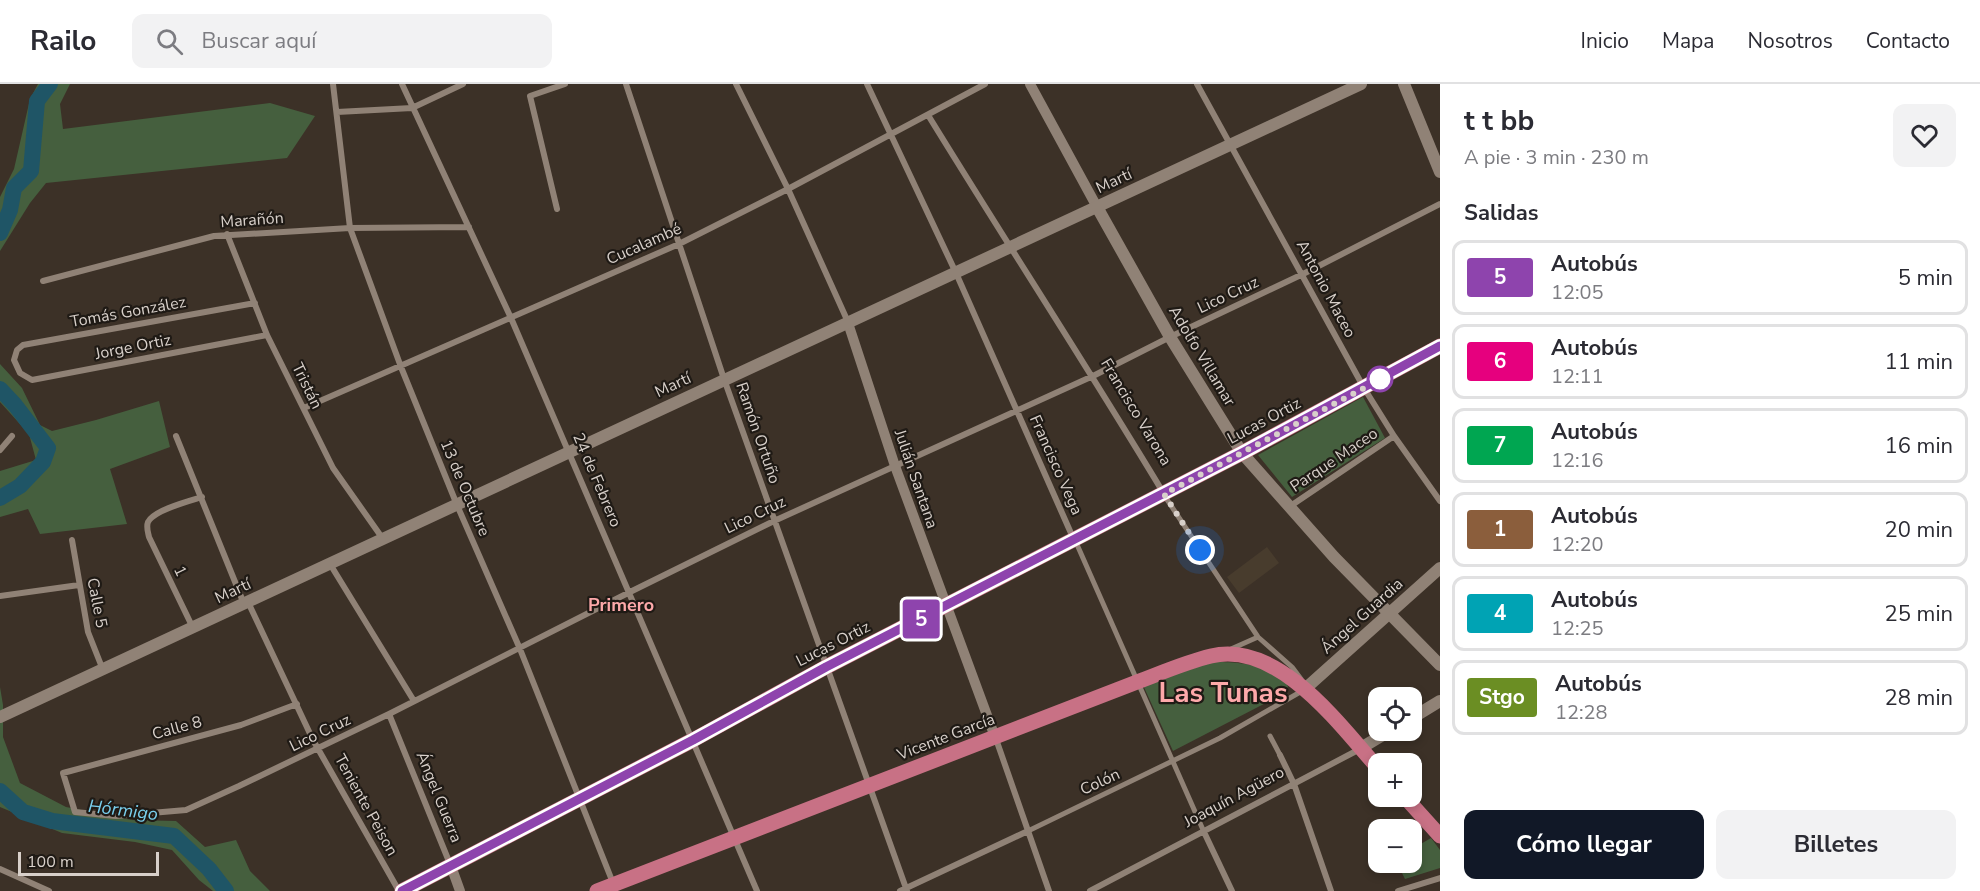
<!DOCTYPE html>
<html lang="es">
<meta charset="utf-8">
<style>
body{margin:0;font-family:"Nunito Sans",sans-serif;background:#f2f2f3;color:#2b2b33;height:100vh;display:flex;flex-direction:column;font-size:22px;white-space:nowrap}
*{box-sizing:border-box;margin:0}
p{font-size:20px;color:#7c7c81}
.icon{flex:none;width:33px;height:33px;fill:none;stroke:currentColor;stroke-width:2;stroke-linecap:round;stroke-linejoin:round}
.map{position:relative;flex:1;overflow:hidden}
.panel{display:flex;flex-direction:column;background:#fff;width:540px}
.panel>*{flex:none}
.badge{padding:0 12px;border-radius:4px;font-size:21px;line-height:39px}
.tools{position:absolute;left:1368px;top:603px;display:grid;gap:12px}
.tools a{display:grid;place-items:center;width:54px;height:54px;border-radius:12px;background:#fff;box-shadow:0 3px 9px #0003;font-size:30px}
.scale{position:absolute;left:18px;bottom:15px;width:141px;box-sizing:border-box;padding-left:6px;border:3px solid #d8d0ca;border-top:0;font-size:16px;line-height:21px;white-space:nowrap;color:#d8d0ca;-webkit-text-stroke:4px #1f1a15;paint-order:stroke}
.you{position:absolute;width:30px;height:30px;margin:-15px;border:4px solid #fff;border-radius:50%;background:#1a73e8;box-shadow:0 0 0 9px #1a73e833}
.map>.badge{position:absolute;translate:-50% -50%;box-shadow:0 0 0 3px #fff}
h2{padding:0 24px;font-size:22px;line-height:54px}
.round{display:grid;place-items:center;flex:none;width:63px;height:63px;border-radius:12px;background:#f2f2f3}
.head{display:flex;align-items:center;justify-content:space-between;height:102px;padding:0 24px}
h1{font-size:28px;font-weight:700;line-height:45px}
.cta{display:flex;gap:12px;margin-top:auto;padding:12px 24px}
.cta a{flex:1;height:69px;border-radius:12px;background:#111827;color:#fff;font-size:24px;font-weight:700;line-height:69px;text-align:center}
.cta a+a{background:#f2f2f3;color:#2b2b33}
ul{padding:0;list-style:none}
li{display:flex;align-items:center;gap:18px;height:75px;margin:0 12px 9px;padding:0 12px;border:3px solid #e1e1e2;border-radius:12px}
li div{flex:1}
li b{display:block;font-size:22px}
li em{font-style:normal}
li .badge{min-width:66px;font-weight:700;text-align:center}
header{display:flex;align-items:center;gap:36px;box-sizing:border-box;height:84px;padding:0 30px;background:#fff;border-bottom:2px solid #e1e1e2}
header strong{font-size:28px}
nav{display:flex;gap:33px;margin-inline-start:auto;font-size:21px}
.search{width:420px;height:54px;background:#f2f2f3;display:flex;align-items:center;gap:15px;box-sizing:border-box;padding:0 21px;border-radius:12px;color:#7c7c81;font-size:22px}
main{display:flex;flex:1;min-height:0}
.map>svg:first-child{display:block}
.education{fill:#483c2d}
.green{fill:#455f3e}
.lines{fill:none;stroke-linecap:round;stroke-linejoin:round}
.river{stroke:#1f5566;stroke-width:16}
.pedestrian{stroke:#908276;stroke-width:5}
.minor{stroke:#908276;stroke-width:6}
.tertiary{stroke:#908276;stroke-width:10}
.secondary{stroke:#908276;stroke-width:12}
.primary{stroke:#c87185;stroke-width:15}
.line-casing{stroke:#fff;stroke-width:14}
.line{stroke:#8e44ad;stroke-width:9}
.walk{stroke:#d8d0ca;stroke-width:6;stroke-dasharray:0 10.8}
.stop-dot{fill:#fff;stroke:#8e44ad;stroke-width:3}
.labels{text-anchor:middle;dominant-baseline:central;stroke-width:4.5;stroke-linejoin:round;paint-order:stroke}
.street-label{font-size:16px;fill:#d8d0ca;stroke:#1f1a15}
.neighbourhood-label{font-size:18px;font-weight:bold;fill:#fda9aa;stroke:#1f1a15}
.water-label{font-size:18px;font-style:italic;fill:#79ceec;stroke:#1f1a15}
.town-label{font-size:28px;font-weight:bold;fill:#fda9aa;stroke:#1f1a15}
</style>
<header>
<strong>Railo</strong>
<div class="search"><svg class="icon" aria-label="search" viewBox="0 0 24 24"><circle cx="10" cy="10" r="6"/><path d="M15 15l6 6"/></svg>Buscar aquí</div>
<nav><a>Inicio</a><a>Mapa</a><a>Nosotros</a><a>Contacto</a></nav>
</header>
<main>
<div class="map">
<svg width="1440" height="807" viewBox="0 0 1440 807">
<rect width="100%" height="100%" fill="#3c3127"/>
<path class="education" d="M1267,463L1279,479L1239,509L1227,493Z"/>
<path class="green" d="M38,0H70L60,20L63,45L270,19L315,32L287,74L46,99L30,119L0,167V113L14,85L30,15Z
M0,280L22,304L40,341L52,347L96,336L159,317L170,363L110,385L127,440L40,450L28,425L0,433V387L36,376L29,350L0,318Z
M1363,313L1385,354L1292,413L1258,371Z
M1217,578C1237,578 1280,581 1288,603L1283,610L1173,667L1143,601L1197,580Z
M0,603L3,621V653L20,699L66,723L132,736L176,737L205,763L236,756L250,787L270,807H213L199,796L172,766L135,758L62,749L0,723Z
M1431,754L1440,766V784L1405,795L1397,779L1412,778V765Z"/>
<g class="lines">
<path class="river" d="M0,149L10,126L14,104L31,87L37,17L50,0
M0,305L15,321L48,364L43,378L20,402L0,414
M0,707L23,728L52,737L174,752L209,785L226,807"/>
<path class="pedestrian" d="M1164,411L1258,553L1292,583L1301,595
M1075,456L1204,748
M1231,565L1258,553
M1270,652L1280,671
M1028,747L1220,654L1302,607"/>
<path class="minor" d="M333,0L350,144L401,283L457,421L520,565L613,799
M402,0L511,234L757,807
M626,0L724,295L907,807
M736,0L788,105L848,238
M867,0L956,189L1074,456
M1197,0L1364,304L1394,352L1440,417
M337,28L412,24L463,0
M928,31C1006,158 1087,282 1164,410
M557,125L530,12L565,0
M227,150L267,251L333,384L383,455
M43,197L214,152L350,144L469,143
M255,219L23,261L17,266L14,276L20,289L32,296L267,251
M304,324L679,160L788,105L985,0
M176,352L244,520
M0,366L12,352
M1289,423L1394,352
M72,456L88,548L103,586
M330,480L414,617
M0,512L79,501
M248,518L313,656L399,807
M193,544L149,453C148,448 146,443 148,438C154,426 189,417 202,413
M297,620L241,641L63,689L75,728L116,732L186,726L239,702L389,630L630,508L774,437L1093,292L1170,253L1303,190L1440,120
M389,630L450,780
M996,655L1049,807
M1280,671L1294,700L1331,807
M1204,748L1232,807
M0,785L49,807
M900,807L1028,747
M1090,807L1360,665
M1398,807L1440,794"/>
<path class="tertiary" d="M1030,0L1097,123
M848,239L895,382L995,653
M451,782L460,807"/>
<path class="secondary" d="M1404,0L1440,88
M1097,123L1170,253L1242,369L1334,473L1440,581
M1306,604L1440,484
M0,633L1361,0
M1412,634L1440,617
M1361,664L1391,646"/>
<path class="primary" d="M1404,712L1440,752
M402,807L693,656L826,583L1242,369L1440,262
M597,807L1137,598C1161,589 1186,578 1211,572C1278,556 1339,640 1378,684"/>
</g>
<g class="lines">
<g class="line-casing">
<path id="line" d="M402,807L693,656L826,583L1242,369L1440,262"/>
</g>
<use href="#line" class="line"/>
<path class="walk" d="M1200,466L1164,410L1383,294L1380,295"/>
</g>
<circle class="stop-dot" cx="1380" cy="295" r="12"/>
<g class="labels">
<g class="street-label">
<text transform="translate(1114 97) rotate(-25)">Martí</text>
<text transform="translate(252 136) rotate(-4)">Marañón</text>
<text transform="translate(644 160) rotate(-24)">Cucalambé</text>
<text transform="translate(1326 205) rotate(62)">Antonio Maceo</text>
<text transform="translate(1228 211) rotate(-25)">Lico Cruz</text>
<text transform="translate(128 228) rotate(-10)">Tomás González</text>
<text transform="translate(133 263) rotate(-11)">Jorge Ortiz</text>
<text transform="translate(1202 272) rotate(59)">Adolfo Villamar</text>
<text transform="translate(673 301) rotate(-25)">Martí</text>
<text transform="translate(307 302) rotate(64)">Tristán</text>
<text transform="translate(1136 328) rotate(59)">Francisco Varona</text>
<text transform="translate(1264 337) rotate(-28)">Lucas Ortiz</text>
<text transform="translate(758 349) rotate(71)">Ramón Ortuño</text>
<text transform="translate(1334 376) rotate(-34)">Parque Maceo</text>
<text transform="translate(1056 381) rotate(66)">Francisco Vega</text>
<text transform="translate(916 395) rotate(71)">Julián Santana</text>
<text transform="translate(597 396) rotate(67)">24 de Febrero</text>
<text transform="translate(465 404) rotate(67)">13 de Octubre</text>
<text transform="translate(755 431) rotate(-26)">Lico Cruz</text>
<text transform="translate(180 487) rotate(64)">1</text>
<text transform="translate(233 507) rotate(-25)">Martí</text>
<text transform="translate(97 519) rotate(79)">Calle 5</text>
<text transform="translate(1362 532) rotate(-42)">Ángel Guardia</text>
<text transform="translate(833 560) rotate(-27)">Lucas Ortiz</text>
<text transform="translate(177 644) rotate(-15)">Calle 8</text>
<text transform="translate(320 649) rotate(-26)">Lico Cruz</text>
<text transform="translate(946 653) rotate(-21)">Vicente García</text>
<text transform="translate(1100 698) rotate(-25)">Colón</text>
<text transform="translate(439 713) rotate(68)">Ángel Guerra</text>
<text transform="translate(1234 713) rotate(-28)">Joaquín Agüero</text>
<text transform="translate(366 721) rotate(61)">Teniente Peison</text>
</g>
<g class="neighbourhood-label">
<text x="621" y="521">Primero</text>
</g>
<g class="water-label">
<text transform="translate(123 726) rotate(7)">Hórmigo</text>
</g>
<g class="town-label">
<text x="1223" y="609">Las Tunas</text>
</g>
</g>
</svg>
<div class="tools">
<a><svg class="icon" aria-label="locate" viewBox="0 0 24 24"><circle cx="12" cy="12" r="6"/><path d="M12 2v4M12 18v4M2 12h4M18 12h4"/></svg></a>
<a>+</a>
<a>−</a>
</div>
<div class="scale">100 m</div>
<div class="you" style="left:1200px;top:466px"></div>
<b class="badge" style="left:921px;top:535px;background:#8e44ad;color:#fff">5</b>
</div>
<section class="panel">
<div class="head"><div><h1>t t bb</h1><p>A pie · 3 min · 230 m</p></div><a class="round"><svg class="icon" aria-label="heart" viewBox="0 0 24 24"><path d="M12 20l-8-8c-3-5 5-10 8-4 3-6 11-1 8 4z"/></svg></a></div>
<h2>Salidas</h2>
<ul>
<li><span class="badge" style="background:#8e44ad;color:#fff">5</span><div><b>Autobús</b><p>12:05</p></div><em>5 min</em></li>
<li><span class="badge" style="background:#e6007e;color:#fff">6</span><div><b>Autobús</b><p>12:11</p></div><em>11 min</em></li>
<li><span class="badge" style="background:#00a651;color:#fff">7</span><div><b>Autobús</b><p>12:16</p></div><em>16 min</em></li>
<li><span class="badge" style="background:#8b5e3c;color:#fff">1</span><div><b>Autobús</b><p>12:20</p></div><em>20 min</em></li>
<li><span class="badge" style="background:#00a3b4;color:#fff">4</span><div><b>Autobús</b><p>12:25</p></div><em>25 min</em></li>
<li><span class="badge" style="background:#6b8e23;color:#fff">Stgo</span><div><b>Autobús</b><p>12:28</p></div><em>28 min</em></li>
</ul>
<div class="cta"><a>Cómo llegar</a><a>Billetes</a></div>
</section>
</main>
